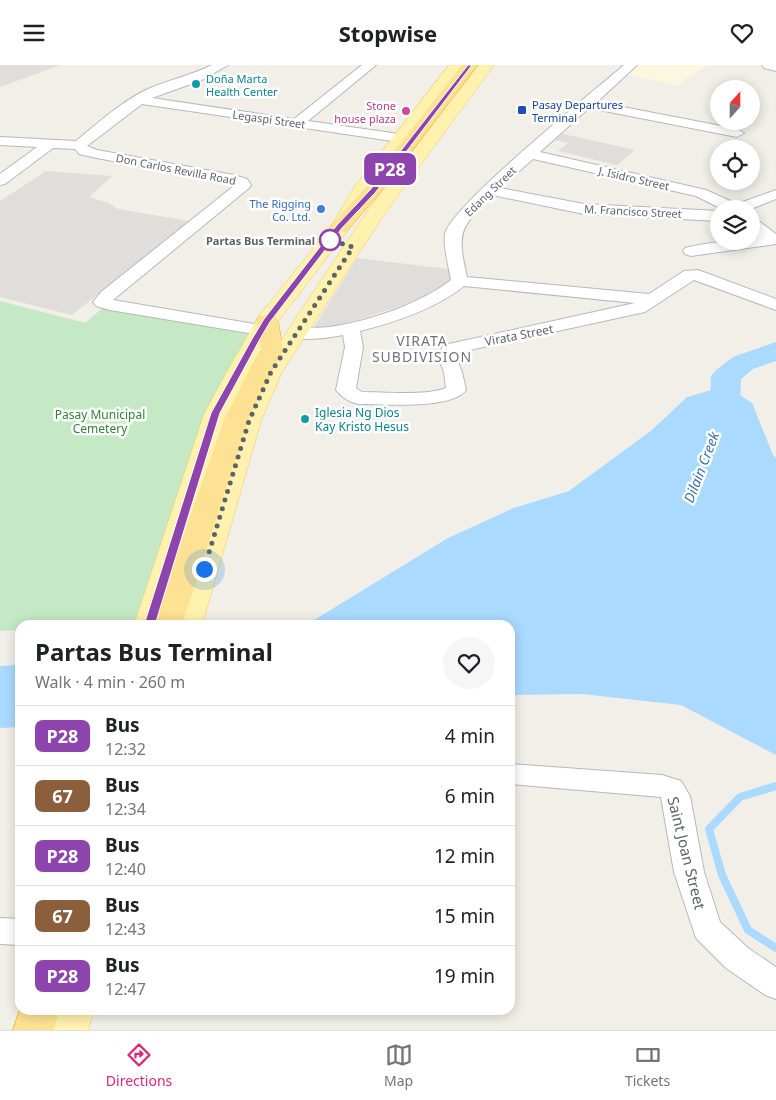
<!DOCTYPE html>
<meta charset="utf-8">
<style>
body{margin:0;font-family:"Noto Sans",sans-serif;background:#f6f6f6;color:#202124;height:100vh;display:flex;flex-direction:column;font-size:19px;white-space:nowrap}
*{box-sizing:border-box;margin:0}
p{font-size:16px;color:#757577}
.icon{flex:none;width:28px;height:28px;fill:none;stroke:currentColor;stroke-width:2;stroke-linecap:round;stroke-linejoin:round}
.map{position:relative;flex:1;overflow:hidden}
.panel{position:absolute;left:15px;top:555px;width:500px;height:395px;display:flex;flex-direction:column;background:#fff;border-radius:15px;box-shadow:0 2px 12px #0003}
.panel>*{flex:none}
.badge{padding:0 10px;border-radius:8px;font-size:18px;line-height:32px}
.needle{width:32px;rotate:21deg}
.controls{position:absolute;left:710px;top:15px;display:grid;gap:10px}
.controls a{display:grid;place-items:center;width:50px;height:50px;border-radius:50%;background:#fff;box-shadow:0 2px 12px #0003;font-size:25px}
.you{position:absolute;width:25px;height:25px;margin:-12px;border:4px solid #fff;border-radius:50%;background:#1a73e8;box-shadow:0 0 0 8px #1a73e833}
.map>.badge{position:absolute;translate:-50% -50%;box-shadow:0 0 0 2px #fff}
.round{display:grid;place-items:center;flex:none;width:52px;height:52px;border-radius:26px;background:#f6f6f6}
.overview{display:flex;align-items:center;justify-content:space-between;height:85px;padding:0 20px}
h1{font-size:24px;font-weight:700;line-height:38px}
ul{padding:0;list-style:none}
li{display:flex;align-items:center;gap:15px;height:60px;padding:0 20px;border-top:1px solid #e0e0e0}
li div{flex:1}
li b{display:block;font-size:19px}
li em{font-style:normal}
li .badge{min-width:55px;font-weight:700;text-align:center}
header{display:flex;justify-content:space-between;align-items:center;height:65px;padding:0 20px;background:#fff;font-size:22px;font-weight:700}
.tab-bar{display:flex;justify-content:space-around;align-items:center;height:70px;border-top:1px solid #e0e0e0;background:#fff;font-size:14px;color:#757577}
.tab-bar a{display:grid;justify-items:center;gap:2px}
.tab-bar .on{color:#db2777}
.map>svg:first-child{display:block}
.commercial{fill:#fef7e0}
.industrial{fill:#e0deda}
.green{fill:#c5e8c5}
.water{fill:#aadaff}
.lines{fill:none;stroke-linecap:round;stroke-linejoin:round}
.stream{stroke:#aadaff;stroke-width:8}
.river{fill:#aadaff;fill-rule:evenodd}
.minor-casing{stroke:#b5b8bc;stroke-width:2}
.major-casing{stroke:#f2c960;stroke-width:1}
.highway-casing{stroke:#f9ab00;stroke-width:1}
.minor{fill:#fff;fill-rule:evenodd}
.major{fill:#fff2af;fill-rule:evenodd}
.highway{fill:#fde293;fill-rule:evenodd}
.line{fill:#8e44ad;stroke:#fff}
.walk{stroke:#5f6368;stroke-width:5;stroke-dasharray:0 9}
.culture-dot{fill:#0f9aa8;stroke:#fff;stroke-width:2}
.transit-dot{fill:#1a4fb4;stroke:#fff;stroke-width:2}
.hotel-dot{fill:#d1479c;stroke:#fff;stroke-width:2}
.shop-dot{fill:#3f7fe0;stroke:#fff;stroke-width:2}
.stop-dot{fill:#fff;stroke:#8e44ad;stroke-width:2.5}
.labels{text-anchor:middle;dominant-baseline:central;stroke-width:5;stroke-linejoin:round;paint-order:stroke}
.far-culture-label{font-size:11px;fill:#0d838f;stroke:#fff;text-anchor:start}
.far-transit-label{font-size:11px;fill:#164399;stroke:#fff;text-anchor:start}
.far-hotel-label{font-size:11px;fill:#b23c85;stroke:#fff;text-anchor:end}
.far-street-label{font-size:11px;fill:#5f6368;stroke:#fff}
.far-shop-label{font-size:11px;fill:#366cbe;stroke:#fff;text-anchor:end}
.far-stop-label{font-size:11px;font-weight:bold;fill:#5f6368;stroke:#fff;text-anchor:end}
.street-label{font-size:12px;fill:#5f6368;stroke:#fff}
.culture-label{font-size:12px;fill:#0d838f;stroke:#fff;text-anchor:start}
.park-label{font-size:12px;fill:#348238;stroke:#fff}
.neighbourhood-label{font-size:14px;letter-spacing:1px;fill:#70757a;stroke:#fff}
.water-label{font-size:14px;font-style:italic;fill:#4174aa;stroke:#fff}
.near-street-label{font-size:15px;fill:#5f6368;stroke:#fff}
</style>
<header><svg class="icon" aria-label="menu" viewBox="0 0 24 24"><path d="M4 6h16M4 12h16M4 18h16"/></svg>Stopwise<svg class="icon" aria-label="heart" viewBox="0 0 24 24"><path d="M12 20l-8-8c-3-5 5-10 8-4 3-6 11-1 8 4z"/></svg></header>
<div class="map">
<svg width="776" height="965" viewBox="0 0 776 965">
<rect width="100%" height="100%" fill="#f1efe8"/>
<path class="commercial" d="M636,0H708L685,14L679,21L626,9Z"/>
<path class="industrial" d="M0,0H61L0,22Z
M559,68L635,85L617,100L558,86L568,78L551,74Z
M46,106L112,111L89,132L109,138L118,144L189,156L72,250L0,232V136Z
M357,193L457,205L456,214L416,236L342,260L312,265Z"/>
<path class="green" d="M0,236L85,258L104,242L252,270L134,560H20V565L0,566Z"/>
<path class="water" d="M726,321L752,338L773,390L776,393V690L681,640L582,629L510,630V560H306L448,473L514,443L569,426L652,365L687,332Z
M20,600V662L0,663V601Z"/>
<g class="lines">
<path class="stream" d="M776,721L740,732L709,764L722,810L748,865L776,883"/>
<path class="river" d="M776,277V296L753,304L741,314L740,341L725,373L714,375L703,373L698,366L710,341L711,311L716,305L733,292Z"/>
<g class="minor-casing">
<path id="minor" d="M212,0H228L202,15L152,33L294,54L362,0H376L308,56L399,69L406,73L399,77L142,39L87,81L97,85L234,110L247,114L251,120L249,123L113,235L267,261L270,265L267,269L261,270L110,245L96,241L93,237L101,227L235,120L97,93L79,89L75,84L53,83L5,119L0,120V109L37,82L0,80V72L76,76C98,58 122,36 148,24C169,15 192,10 212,0Z
M624,0H637L597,37L737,64L744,68L737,72L589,43L540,87L706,125L737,139L776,125V134L751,144H722L696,131L533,94L500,123L584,139L719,146V156L584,149L492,130C461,163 456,165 467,212L649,229L684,206L698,205L776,234V245L694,215L645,247L456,288L455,290L462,307L466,325C452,345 381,339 358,339C350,337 341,332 336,325L345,282L343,270C326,273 307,276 290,272L287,268L290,264C302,261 316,264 329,262C367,257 420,239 451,215C449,203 443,181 445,169C450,142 595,25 624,0ZM464,221L635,238L444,280L437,290L444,307L446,323C428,331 384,327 362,327L356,323L363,282L360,266C396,257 435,244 464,221Z
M762,0H776V6L764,3Z
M751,152L756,154L776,169V179L691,191L685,189L683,186L685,183C707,177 729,176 751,176V173L758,172L751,166Z
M510,699L662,710L681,716L690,731L704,807L720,857L748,883L776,902V934L765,930L726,903L696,873L674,807L661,732L510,719Z
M0,853L20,854V880L0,879Z"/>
</g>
<g class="major-casing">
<path id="major" d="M449,0H464L369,126L347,166L277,258L251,303L228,349L164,560H134L204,349L229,303L259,251L332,160L355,121Z
M479,0H494L383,151L282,307L261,356L202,560H172L237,356L260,307L368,145Z
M54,945H94L88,965H48Z"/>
</g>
<g class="highway-casing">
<path id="highway" d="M462,0H477L378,130L347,166L340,168L333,166L330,162L333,158L366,122Z
M267,250L275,251L278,256L283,285L249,352L182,560H152L225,352L261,285L256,256L259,251Z
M20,945H60L53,965H13Z"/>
</g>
<use href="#minor" class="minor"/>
<use href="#major" class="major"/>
<use href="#highway" class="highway"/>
</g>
<path class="line" d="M468,0H472L375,128L342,163L270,257L260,274L220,348L155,560L149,564L146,563L144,560L211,348L252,274L264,254L337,160L370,125Z"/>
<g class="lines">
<path class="walk" d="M204,504L249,356L271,307L353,182L330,175"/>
</g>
<g class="culture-dot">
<circle cx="196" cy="19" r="5"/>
<circle cx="305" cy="354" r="5"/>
</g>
<rect class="transit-dot" x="517" y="40" width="10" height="10" rx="2.5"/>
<circle class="hotel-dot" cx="406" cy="46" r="5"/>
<circle class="shop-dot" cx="321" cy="144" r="5"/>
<circle class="stop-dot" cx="330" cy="175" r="10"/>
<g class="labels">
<g class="far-culture-label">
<text x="206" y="13">Doña Marta<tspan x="206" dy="13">Health Center</tspan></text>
</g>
<g class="far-transit-label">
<text x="532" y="39">Pasay Departures<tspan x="532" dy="13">Terminal</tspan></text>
</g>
<g class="far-hotel-label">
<text x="396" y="40">Stone<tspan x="396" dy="13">house plaza</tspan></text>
</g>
<g class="far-street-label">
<text transform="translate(269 54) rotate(8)">Legaspi Street</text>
<text transform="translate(176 104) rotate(11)">Don Carlos Revilla Road</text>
<text transform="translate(634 113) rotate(13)">J. Isidro Street</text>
<text transform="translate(490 126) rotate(-44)">Edang Street</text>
<text transform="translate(633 146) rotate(3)">M. Francisco Street</text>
</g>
<g class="far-shop-label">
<text x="311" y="138">The Rigging<tspan x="311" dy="13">Co. Ltd.</tspan></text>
</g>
<g class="far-stop-label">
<text x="315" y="175">Partas Bus Terminal</text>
</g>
<g class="street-label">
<text transform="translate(519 270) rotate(-11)">Virata Street</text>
</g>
<g class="culture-label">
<text x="315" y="347">Iglesia Ng Dios<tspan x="315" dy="14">Kay Kristo Hesus</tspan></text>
</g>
<g class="park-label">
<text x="100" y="349">Pasay Municipal<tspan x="100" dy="14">Cemetery</tspan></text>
</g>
<g class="neighbourhood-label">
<text x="422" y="275">VIRATA<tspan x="422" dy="16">SUBDIVISION</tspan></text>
</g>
<g class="water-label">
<text transform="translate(701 402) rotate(-69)">Dilain Creek</text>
</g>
<g class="near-street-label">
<text transform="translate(687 788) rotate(76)">Saint Joan Street</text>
</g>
</g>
</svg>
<div class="controls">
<a><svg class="needle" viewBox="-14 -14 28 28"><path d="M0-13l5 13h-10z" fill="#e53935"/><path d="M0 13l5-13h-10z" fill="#757577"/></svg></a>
<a><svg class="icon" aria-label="locate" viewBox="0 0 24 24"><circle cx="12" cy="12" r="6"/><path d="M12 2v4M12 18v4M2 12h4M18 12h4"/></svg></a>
<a><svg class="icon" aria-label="layers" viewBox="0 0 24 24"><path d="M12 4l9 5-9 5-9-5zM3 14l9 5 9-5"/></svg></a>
</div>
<div class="you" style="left:204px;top:504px"></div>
<b class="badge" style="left:390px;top:104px;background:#8e44ad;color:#fff">P28</b>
<section class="panel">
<div class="overview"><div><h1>Partas Bus Terminal</h1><p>Walk · 4 min · 260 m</p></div><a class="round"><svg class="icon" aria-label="heart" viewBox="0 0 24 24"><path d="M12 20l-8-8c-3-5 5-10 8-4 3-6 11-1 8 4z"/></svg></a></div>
<ul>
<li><span class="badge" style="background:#8e44ad;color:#fff">P28</span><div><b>Bus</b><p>12:32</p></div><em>4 min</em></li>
<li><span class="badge" style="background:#8b5e3c;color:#fff">67</span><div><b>Bus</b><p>12:34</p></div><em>6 min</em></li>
<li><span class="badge" style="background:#8e44ad;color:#fff">P28</span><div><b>Bus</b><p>12:40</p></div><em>12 min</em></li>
<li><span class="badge" style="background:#8b5e3c;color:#fff">67</span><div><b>Bus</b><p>12:43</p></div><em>15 min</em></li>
<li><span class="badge" style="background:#8e44ad;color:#fff">P28</span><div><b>Bus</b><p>12:47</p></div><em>19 min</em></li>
</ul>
</section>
</div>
<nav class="tab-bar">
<a class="on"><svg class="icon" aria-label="directions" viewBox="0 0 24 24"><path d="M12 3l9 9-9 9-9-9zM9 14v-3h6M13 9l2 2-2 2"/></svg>Directions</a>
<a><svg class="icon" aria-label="map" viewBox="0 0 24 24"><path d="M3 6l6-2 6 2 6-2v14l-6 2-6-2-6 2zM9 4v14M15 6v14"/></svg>Map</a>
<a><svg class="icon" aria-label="tickets" viewBox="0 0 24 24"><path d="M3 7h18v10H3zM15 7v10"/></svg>Tickets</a>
</nav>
